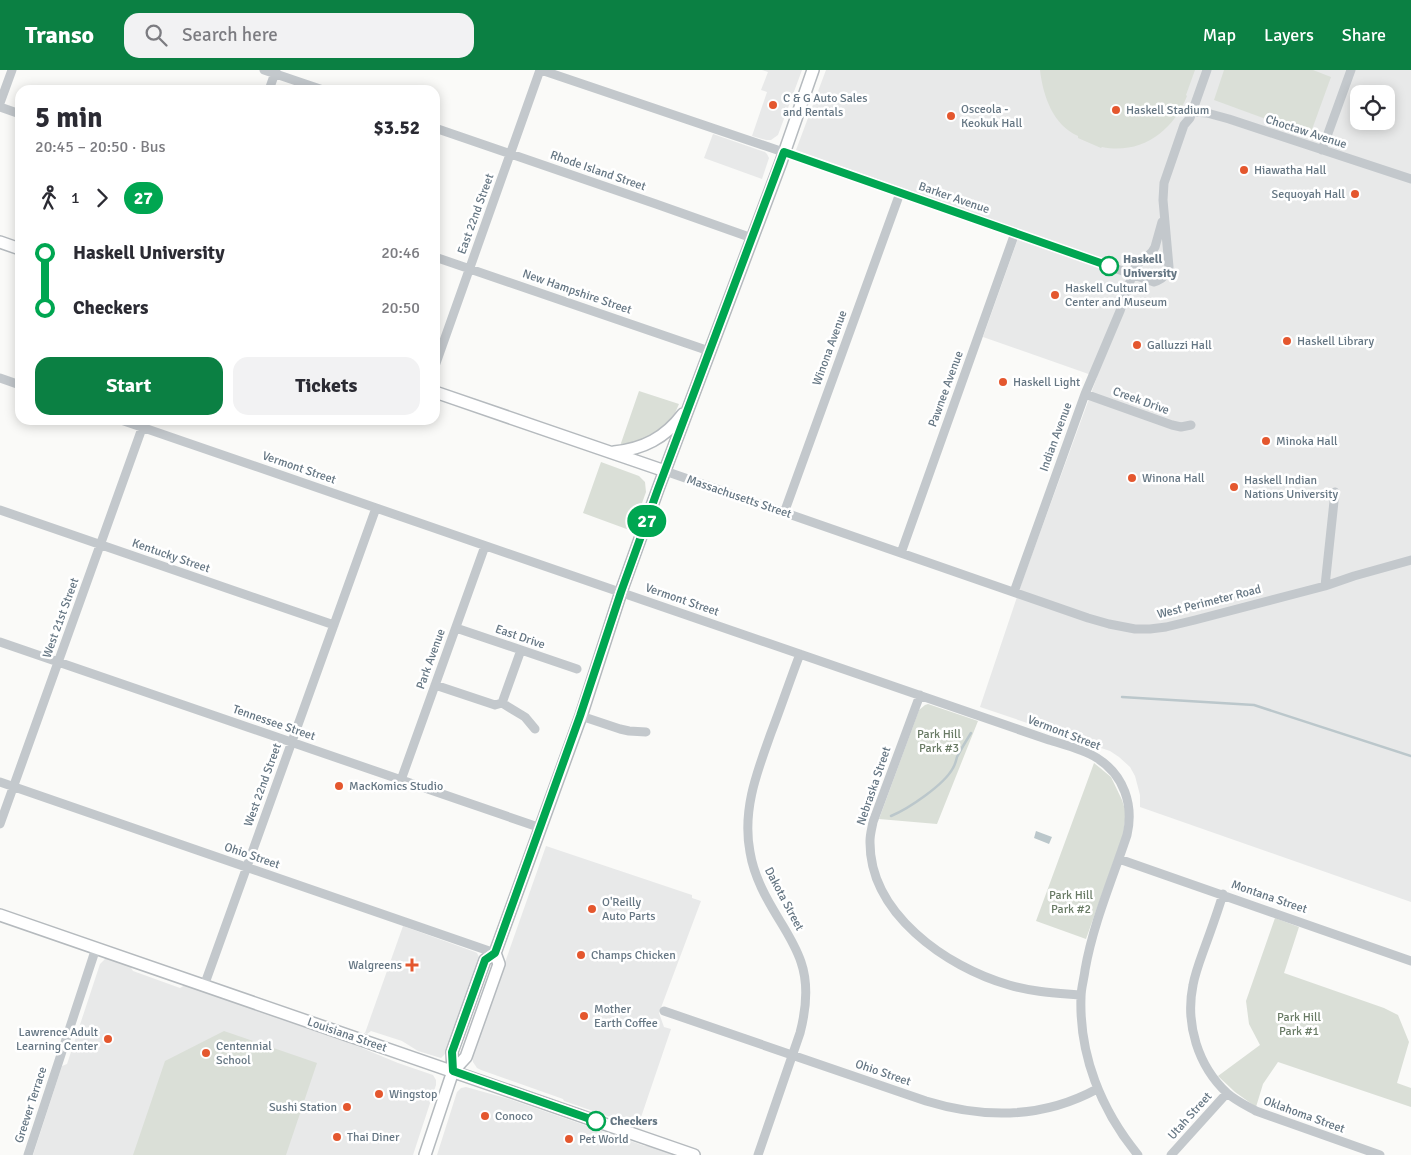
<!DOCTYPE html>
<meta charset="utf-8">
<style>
body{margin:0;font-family:Signika,sans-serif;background:#f2f2f3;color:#2b2b33;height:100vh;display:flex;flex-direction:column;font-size:19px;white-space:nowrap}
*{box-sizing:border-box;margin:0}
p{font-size:16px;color:#7c7c81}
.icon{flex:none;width:28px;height:28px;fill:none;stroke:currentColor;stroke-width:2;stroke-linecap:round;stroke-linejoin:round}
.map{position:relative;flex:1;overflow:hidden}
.panel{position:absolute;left:15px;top:15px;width:425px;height:340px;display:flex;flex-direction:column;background:#fff;border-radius:15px;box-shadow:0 2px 12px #0003}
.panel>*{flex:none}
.badge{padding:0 10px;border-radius:16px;font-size:18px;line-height:32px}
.buttons{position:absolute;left:1350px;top:15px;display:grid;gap:10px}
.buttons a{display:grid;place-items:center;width:45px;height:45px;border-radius:10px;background:#fff;box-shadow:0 2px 12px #0003;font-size:25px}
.map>.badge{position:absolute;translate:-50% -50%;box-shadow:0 0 0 2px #fff}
.legs{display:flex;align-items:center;gap:8px;height:55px;padding:0 20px;font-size:16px}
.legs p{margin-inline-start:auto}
.overview{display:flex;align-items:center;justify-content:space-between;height:85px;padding:0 20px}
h1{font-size:28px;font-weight:700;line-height:38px}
.button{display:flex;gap:10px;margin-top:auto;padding:10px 20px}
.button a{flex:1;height:58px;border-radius:15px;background:#0b8043;color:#fff;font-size:20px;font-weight:700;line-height:58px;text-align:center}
.button a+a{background:#f2f2f3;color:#2b2b33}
ul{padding:0 20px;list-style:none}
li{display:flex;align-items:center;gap:18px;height:55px;font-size:19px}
li i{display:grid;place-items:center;width:8px;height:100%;margin:0 6px;background:currentColor}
li i::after{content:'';width:12px;height:12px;margin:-6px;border:4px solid;border-radius:50%;background:#fff}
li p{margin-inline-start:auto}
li:first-child i{background:linear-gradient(#0000 50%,currentColor 0)}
li:last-child i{background:linear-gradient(currentColor 50%,#0000 0)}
header{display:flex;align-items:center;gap:30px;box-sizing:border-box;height:70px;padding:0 25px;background:#0b8043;color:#fff}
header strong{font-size:24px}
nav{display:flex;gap:28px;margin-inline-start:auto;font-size:18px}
.search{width:350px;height:45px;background:#f2f2f3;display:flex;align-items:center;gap:12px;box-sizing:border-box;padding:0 18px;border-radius:15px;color:#7c7c81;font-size:19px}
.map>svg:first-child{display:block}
.built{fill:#e8e9e9;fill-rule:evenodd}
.green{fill:#dadfd7}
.water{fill:#bbc7cb}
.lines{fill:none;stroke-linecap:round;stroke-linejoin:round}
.stream{stroke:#bbc7cb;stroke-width:2.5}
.major-casing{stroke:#b5babe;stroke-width:14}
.minor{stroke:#c3c8cc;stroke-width:9}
.major{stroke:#fff;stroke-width:11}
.line-1-casing{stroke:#fff;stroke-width:11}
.line-1{stroke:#00a651;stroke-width:8}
.poi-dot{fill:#e4572e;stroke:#fff;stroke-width:2}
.stop-1-dot{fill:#fff;stroke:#00a651;stroke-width:2.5}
.labels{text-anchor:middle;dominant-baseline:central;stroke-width:5;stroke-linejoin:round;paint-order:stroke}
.poi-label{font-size:12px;fill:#657683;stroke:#fff;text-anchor:start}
.street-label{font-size:12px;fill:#657683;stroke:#fff}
.stop-label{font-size:12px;font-weight:bold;fill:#657683;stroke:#fff;text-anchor:start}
.park-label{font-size:12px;fill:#687a64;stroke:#fff}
</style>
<header>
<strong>Transo</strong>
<div class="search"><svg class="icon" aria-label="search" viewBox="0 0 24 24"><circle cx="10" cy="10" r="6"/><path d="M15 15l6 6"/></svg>Search here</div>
<nav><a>Map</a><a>Layers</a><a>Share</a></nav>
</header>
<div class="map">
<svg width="1411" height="1085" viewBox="0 0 1411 1085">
<rect width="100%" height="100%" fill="#fafaf8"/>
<path class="built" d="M762,0H802L778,65L771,70H766L752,66L767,22L761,20L768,2Z
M826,0H1411V832L1140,737V725L1135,706L1130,697L1119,687L1110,681L980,637L1022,512L1097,307L983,267L1021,160L796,80ZM1359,24H1386V51H1359Z
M713,64L765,82L767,84L769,88L762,109L704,88Z
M546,776L692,825V828L701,831L659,943L664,957L671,959L637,1059L613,1048L564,1031L563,1029L481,1000L477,998L473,992L472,986Z
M403,856L475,882L477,883L479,887L480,891L447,982L441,988L418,981L402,971L371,961L367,964L365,963Z
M105,889H111L130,896L133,901L180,918L185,915L328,964L398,993L433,1005L436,1010V1015L413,1085H33L62,996L67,994L100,894Z
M466,1017L509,1029L645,1076H651L678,1085H437L457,1022L461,1018Z"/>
<path class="green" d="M1040,0H1195L1186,25L1187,26C1173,62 1140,85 1102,77L1101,78L1078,68V66C1053,55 1043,26 1040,0Z
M1224,0H1313L1331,7L1310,65L1214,30Z
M639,321L679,334L675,343L665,357L646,371L620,376Z
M601,392L639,406L645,412L646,422L632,461L583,443Z
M928,634L978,651L937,754L879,749L919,640L925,635Z
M1094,693L1111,707L1122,730L1126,743L1123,765L1086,869L1036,851Z
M1275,848L1299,857L1284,903L1384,938L1398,945L1409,972L1397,1013L1411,1018V1037L1278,992L1263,1014L1256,1037L1235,1022L1218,1006L1260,975L1249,954L1246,931Z
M224,961L317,993L286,1085H133L165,991Z"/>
<path class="water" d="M1036,761L1052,767L1049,774L1034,768Z"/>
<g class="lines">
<path class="stream" d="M1122,627L1254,635L1411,686
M891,746C908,739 944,715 953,698C955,695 956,691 957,687C961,679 966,671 971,663"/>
<g class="major-casing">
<path id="major" d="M0,172L20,179
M435,322L665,401
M614,382C643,379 665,368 683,344
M0,845L694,1085
M453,1001L466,987L499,894L495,883
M425,1085L453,1001L452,982L485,890L495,883L581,646L621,522L658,419L781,92L813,0"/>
</g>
<path class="minor" d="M264,0L323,20
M541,0L798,87L1154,212C1163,209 1166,205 1169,197L1163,130L1164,113L1184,55L1190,48L1207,0
M269,20L276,0
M0,33L12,0
M0,37L20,44
M1192,42L1207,43L1229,49L1411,109
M435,58L656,134L752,168
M1322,80L1351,0
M435,187L709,281
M435,296L540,0
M0,308L20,315
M1085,324L1172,355L1181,357L1191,355
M121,350L1049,670C1065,675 1083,679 1097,688C1124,705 1134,735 1127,765C1112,810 1093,854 1085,900C1084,909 1081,918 1081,927C1079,985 1101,1040 1138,1085
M665,401L1088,548L1109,554L1135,559H1150L1166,557L1195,550L1325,516L1354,506L1411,490
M0,440L334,555
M784,443L900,123
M901,483L1015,163
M1325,516L1335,422
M1014,522L1085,324L1120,241L1136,194L1145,189L1152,182L1155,177L1162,152
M456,558L577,599
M0,572L541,758
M435,615L495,635L502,633
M920,625L873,752C872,758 870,764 870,771C869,843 946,897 1009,915C1032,922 1057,923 1081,925
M502,633L521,580
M502,633L525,647L535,659
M581,646L620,659L629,661L646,662
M401,710L485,476
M0,712L495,883
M0,754L145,350
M1119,789L1411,891
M1223,824C1217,844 1210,863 1203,882C1199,893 1195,904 1193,915C1185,954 1198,996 1227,1023C1236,1031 1247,1036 1256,1041L1380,1085
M204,916L376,438
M664,941L926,1031C985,1049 1042,1049 1097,1019
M28,1085L96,878
M758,1085L800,963C806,940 809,915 801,892C796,877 788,864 780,851C767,830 754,807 750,782C742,740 757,702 771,663C781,637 790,610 800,584
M1171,1085L1227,1023"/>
<use href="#major" class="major"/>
</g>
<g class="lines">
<g class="line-1-casing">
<path id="line-1" d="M596,1051L453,1001L452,982L485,890L495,883L580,646L621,522L658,419L784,82L1109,196"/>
</g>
<use href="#line-1" class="line-1"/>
</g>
<g class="poi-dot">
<circle cx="773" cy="35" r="5"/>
<circle cx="1116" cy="40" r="5"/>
<circle cx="951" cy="46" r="5"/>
<circle cx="1244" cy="100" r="5"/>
<circle cx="1355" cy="124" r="5"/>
<circle cx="1055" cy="225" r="5"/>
<circle cx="1287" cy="271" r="5"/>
<circle cx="1137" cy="275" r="5"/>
<circle cx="1003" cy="312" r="5"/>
<circle cx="1266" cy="371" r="5"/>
<circle cx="1132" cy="408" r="5"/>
<circle cx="1234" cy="417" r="5"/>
<circle cx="339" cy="716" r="5"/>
<circle cx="592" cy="839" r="5"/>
<circle cx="581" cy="885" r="5"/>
<path d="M409.5 887.5h5v5h5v5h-5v5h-5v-5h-5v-5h5z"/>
<circle cx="584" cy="946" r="5"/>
<circle cx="108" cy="969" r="5"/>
<circle cx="206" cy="983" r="5"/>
<circle cx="379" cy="1024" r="5"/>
<circle cx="347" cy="1037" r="5"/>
<circle cx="485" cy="1046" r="5"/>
<circle cx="337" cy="1067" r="5"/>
<circle cx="569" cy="1069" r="5"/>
</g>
<g class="stop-1-dot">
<circle cx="1109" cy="196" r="9"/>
<circle cx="596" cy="1051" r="9"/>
</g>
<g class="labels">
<g class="poi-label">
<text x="783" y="28">C &amp; G Auto Sales<tspan x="783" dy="14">and Rentals</tspan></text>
<text x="961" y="39">Osceola -<tspan x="961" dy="14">Keokuk Hall</tspan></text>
<text x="1126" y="40">Haskell Stadium</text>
<text x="1254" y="100">Hiawatha Hall</text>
<text x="1345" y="124" text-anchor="end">Sequoyah Hall</text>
<text x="1065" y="218">Haskell Cultural<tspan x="1065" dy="14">Center and Museum</tspan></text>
<text x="1297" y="271">Haskell Library</text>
<text x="1147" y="275">Galluzzi Hall</text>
<text x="1013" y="312">Haskell Light</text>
<text x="1276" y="371">Minoka Hall</text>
<text x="1142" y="408">Winona Hall</text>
<text x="1244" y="410">Haskell Indian<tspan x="1244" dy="14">Nations University</tspan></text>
<text x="349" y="716">MacKomics Studio</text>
<text x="602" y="832">O'Reilly<tspan x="602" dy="14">Auto Parts</tspan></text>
<text x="591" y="885">Champs Chicken</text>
<text x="402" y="895" text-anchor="end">Walgreens</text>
<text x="594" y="939">Mother<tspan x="594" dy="14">Earth Coffee</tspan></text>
<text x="98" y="962" text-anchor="end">Lawrence Adult<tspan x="98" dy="14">Learning Center</tspan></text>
<text x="216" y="976">Centennial<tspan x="216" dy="14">School</tspan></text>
<text x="389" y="1024">Wingstop</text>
<text x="337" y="1037" text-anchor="end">Sushi Station</text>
<text x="495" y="1046">Conoco</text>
<text x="347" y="1067">Thai Diner</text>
<text x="579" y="1069">Pet World</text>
</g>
<g class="street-label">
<text transform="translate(1306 62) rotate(18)">Choctaw Avenue</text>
<text transform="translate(598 101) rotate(19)">Rhode Island Street</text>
<text transform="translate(954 128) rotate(19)">Barker Avenue</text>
<text transform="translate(476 144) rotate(-70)">East 22nd Street</text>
<text transform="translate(577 222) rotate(19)">New Hampshire Street</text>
<text transform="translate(830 278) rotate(-70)">Winona Avenue</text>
<text transform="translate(946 319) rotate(-70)">Pawnee Avenue</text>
<text transform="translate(1141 331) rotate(20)">Creek Drive</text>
<text transform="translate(1056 367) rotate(-70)">Indian Avenue</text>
<text transform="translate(299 398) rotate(19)">Vermont Street</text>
<text transform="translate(739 427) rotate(19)">Massachusetts Street</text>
<text transform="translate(171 486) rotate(19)">Kentucky Street</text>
<text transform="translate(682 530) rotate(19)">Vermont Street</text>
<text transform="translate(1209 532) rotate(-14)">West Perimeter Road</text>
<text transform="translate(61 548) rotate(-70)">West 21st Street</text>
<text transform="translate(520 567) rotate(19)">East Drive</text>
<text transform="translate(431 589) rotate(-70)">Park Avenue</text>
<text transform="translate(274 653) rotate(19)">Tennessee Street</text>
<text transform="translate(1064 663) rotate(21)">Vermont Street</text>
<text transform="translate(263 715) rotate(-70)">West 22nd Street</text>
<text transform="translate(874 716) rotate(-71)">Nebraska Street</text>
<text transform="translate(252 786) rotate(19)">Ohio Street</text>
<text transform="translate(1269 827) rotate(19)">Montana Street</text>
<text transform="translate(784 829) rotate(62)">Dakota Street</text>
<text transform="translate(347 965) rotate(19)">Louisiana Street</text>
<text transform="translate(883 1003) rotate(19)">Ohio Street</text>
<text transform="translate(31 1035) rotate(-72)">Greever Terrace</text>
<text transform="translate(1304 1045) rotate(20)">Oklahoma Street</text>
<text transform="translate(1190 1046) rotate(-48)">Utah Street</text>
</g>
<g class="stop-label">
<text x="1123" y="189">Haskell<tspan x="1123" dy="14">University</tspan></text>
<text x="610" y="1051">Checkers</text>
</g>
<g class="park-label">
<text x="939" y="664">Park Hill<tspan x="939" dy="14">Park #3</tspan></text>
<text x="1071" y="825">Park Hill<tspan x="1071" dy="14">Park #2</tspan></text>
<text x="1299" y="947">Park Hill<tspan x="1299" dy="14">Park #1</tspan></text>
</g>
</g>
</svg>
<div class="buttons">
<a><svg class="icon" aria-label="locate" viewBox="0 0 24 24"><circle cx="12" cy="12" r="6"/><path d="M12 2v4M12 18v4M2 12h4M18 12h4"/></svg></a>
</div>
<b class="badge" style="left:647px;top:451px;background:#00a651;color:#fff">27</b>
<section class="panel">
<div class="overview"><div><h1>5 min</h1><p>20:45 – 20:50 · Bus</p></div><b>$3.52</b></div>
<div class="legs"><svg class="icon" aria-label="walk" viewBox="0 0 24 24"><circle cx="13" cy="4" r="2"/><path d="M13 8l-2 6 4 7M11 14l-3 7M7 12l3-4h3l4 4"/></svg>1<svg class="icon" aria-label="forward" viewBox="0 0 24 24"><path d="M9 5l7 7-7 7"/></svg><b class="badge" style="background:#00a651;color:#fff">27</b></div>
<ul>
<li><i style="color:#00a651"></i><b>Haskell University</b><p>20:46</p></li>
<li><i style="color:#00a651"></i><b>Checkers</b><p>20:50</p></li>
</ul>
<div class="button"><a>Start</a><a>Tickets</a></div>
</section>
</div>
